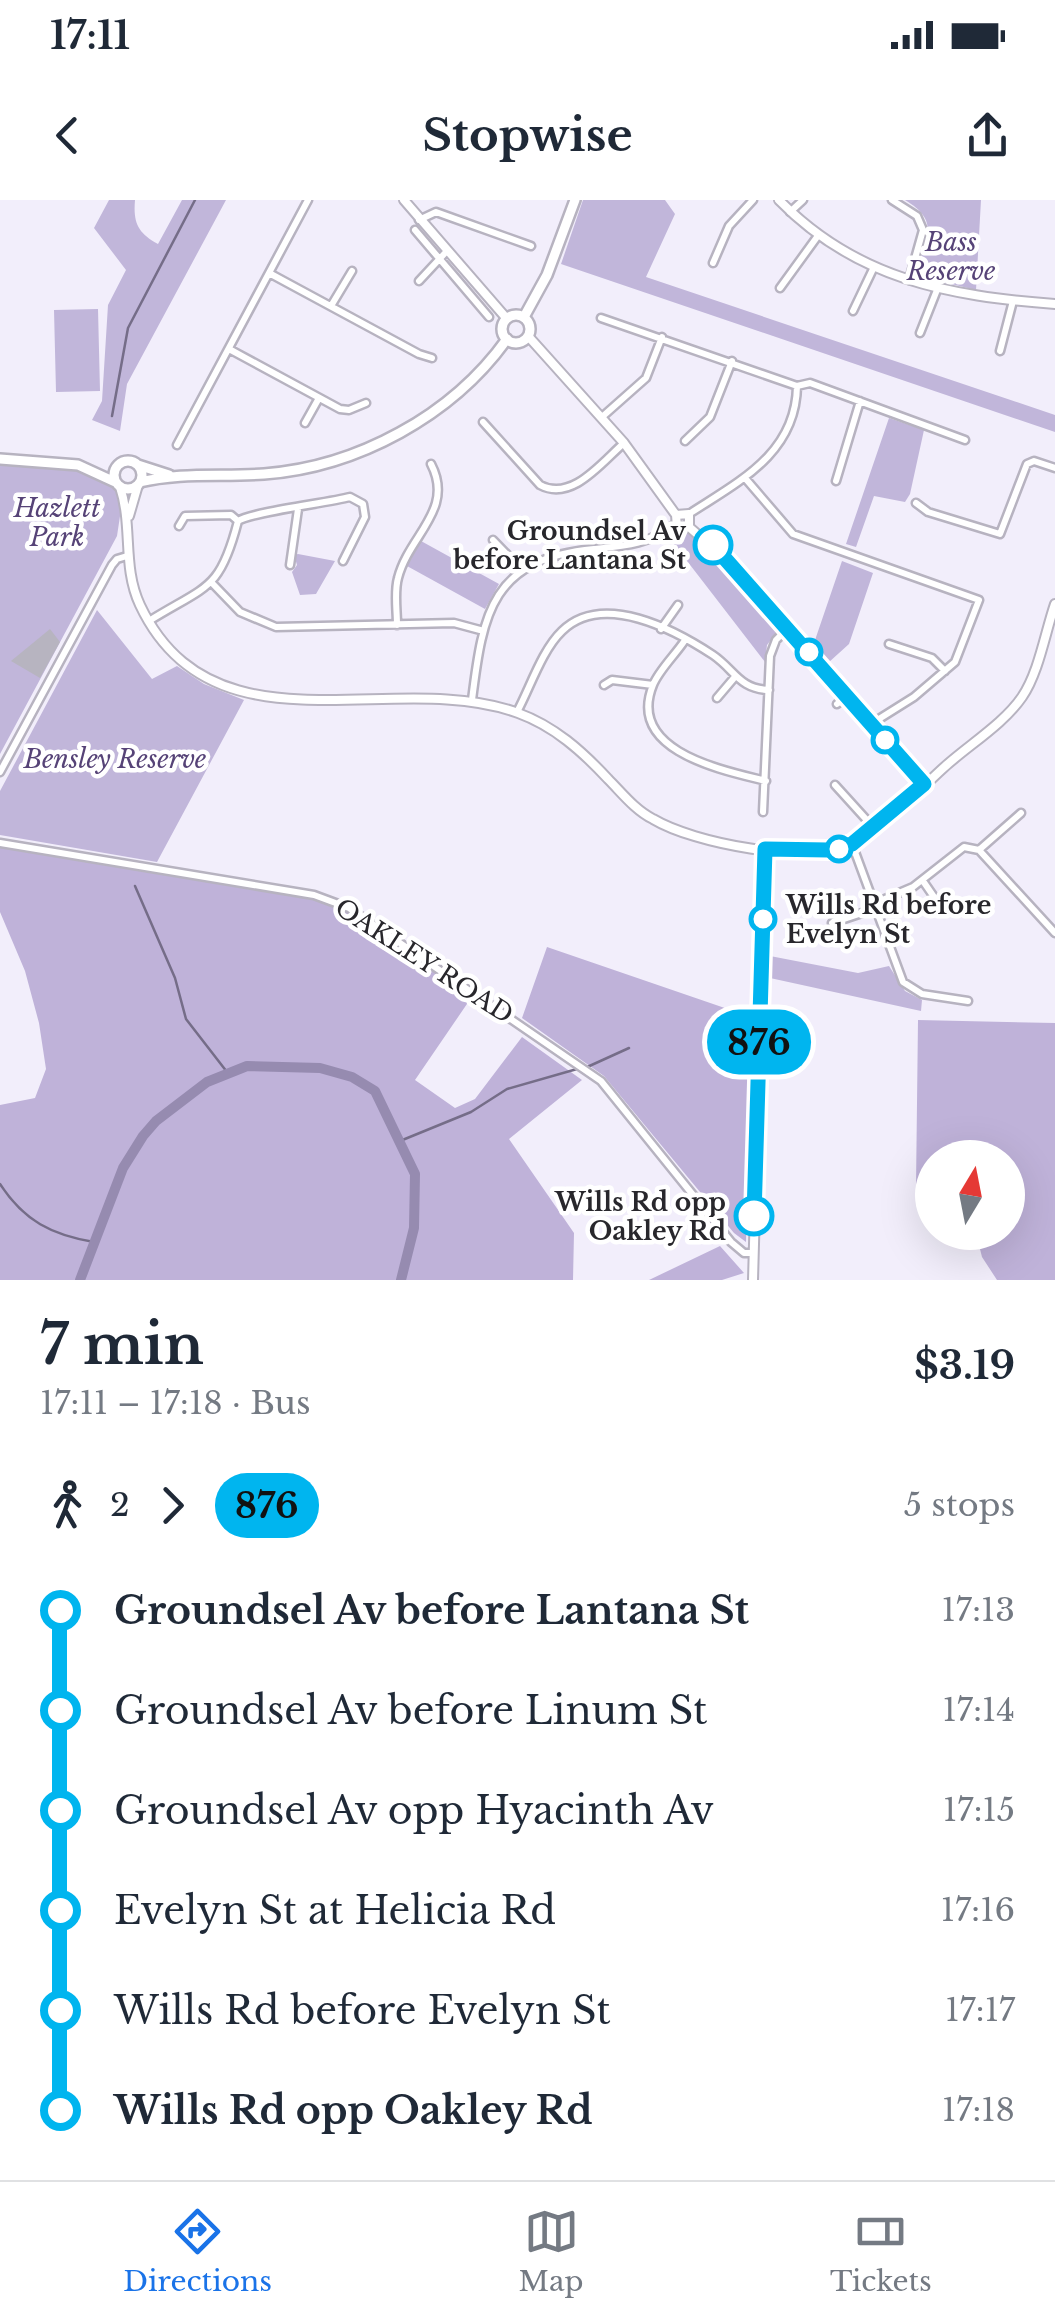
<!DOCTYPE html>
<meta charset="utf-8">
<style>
body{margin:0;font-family:"Libre Baskerville",serif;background:#f2f2f3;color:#1f2937;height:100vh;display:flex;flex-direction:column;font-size:38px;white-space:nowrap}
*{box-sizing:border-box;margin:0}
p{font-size:32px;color:#747a83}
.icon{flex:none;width:55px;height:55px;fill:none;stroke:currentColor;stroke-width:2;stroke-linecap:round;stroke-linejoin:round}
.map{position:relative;height:1080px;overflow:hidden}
.details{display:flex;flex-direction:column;background:#fff;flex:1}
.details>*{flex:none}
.badge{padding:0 20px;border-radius:32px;font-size:35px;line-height:65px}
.needle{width:65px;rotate:10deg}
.fabs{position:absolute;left:915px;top:940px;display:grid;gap:20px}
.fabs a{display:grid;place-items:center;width:110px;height:110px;border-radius:50%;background:#fff;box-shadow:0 10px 40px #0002;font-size:50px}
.map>.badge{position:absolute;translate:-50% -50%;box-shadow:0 0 0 5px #fff}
.legs{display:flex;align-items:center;gap:15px;height:110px;padding:0 40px;font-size:32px}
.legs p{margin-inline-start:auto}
.summary{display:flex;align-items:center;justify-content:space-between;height:170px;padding:0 40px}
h1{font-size:55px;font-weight:800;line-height:75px}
ul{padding:0 40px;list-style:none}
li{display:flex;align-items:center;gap:35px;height:100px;font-size:38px}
li i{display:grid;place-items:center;width:15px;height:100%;margin:0 12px;background:currentColor}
li i::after{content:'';width:25px;height:25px;margin:-12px;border:8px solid;border-radius:50%;background:#fff}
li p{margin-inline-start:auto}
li:first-child i{background:linear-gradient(#0000 50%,currentColor 0)}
li:last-child i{background:linear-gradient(currentColor 50%,#0000 0)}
.status{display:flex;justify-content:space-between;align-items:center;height:70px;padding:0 50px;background:#fff;direction:ltr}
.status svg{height:28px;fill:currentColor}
header{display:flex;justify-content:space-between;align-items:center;height:130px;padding:0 40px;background:#fff;font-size:45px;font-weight:800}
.menu{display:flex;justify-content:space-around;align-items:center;height:140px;border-top:2px solid #e0e1e3;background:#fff;font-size:28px;color:#747a83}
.menu a{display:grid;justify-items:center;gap:5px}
.menu .selected{color:#1a73e8}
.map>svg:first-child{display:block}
.green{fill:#c1b6da}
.forest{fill:#bfb2d9}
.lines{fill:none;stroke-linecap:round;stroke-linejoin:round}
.stream{stroke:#756d88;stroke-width:2.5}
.river{stroke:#968bb0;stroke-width:10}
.building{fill:#b7b4c0}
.minor-casing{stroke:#b7b3c0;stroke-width:11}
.tertiary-casing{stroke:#b7b3c0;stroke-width:12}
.secondary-casing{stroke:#b7b3c0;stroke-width:14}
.minor{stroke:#fff;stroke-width:6}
.tertiary{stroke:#fff;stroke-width:8}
.secondary{stroke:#fff;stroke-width:9}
.line-1-casing{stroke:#fff;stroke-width:22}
.line-1{stroke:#00b5ef;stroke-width:15}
.stop-1-dot{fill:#fff;stroke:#00b5ef;stroke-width:5}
.labels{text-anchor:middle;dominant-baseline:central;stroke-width:9;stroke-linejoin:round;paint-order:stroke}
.park-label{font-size:25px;font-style:italic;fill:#564377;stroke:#fff}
.stop-label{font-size:25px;font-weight:bold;fill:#28272c;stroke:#fff;text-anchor:end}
.street-label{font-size:25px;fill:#28272c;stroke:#fff}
</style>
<div class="status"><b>17:11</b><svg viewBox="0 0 49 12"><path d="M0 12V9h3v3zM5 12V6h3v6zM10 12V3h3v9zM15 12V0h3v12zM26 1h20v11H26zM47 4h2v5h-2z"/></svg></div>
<header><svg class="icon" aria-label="back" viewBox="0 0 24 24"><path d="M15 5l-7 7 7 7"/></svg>Stopwise<svg class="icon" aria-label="share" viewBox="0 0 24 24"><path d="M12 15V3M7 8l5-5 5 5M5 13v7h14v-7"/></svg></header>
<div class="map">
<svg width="1055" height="1080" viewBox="0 0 1055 1080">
<rect width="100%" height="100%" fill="#f2eefb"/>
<path class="green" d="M109,0H135C133,23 138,33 158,44L182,0H226L127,184L120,231L92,220L102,201L108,105L126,70L94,28Z
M583,0H665L675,14L646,77L1055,215V232L561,64Z
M905,0H981L976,90L919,76C918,43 947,25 905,0Z
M98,109L100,191L56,192L54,110Z
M889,218L924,230L910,294L905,302L874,296L856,347L846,344Z
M0,262C37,264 108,258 122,303L117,336L0,554Z
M676,331L689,332L780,428L767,445L765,462L667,335Z
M421,341L499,384L485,409L407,366Z
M298,354L335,361L316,394L300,395L292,372L297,365L294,355Z
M842,361L873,373L849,444L828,463L813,446Z
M97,410L152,479L177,466L204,484L244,500L157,662L0,635V591Z
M770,756L858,773L889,766L905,791L922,800L921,811L770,778Z"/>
<path class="forest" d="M0,646L314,698L352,714L443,776L442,780L469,801L415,880L455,908L475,899L522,837L582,880L509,939L574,1033L573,1080H0V905L35,898L46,869L39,823L25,771L0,712Z
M547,747L751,817L746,1042L734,1033L604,876L522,818Z
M918,820L1055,823V1080H997L982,1057L976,1033L1008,1032V958H932V989L916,986Z
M720,1046L744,1073L722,1080H649Z"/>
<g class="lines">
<path class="stream" d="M112,216L128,128L195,0
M135,686L175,778L186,819L227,872
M585,868L629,848
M400,941L471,912L507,889L577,869
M0,984C24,1021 52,1035 94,1042"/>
<path class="river" d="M80,1080L123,968L143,936L156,921L207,882L247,866L320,868L352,877L375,891L415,974L414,1028L401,1080"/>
</g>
<path class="building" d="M50,429L60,442L40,478L11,461Z"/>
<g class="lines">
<g class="minor-casing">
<path id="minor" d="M892,0L917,16L923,30L909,80
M790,12L803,0
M419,20L436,12L531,46
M415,30L489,117
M713,63L729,26L753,0
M269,73L419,154L432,158
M419,81L446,52
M780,88L817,37
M331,106L352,71
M853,111L874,67
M601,118L797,186C796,254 738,282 689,314
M920,133L937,90
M229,149L340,209L349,210L366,203
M1000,151L1013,101
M797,186L810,183L965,240
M602,217L646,178L662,137
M483,222L540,285C572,302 601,263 624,243
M305,223L319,198
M685,241L710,217L732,161
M177,245L308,0
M745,278L793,334L979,400L955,462L914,497L871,524
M836,281L860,201
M916,303L928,312L1000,334L1027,264L1034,261L1055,268
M238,321C251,312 327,303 350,297L363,304L365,317L343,361
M179,326L185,316L231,315L238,321
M493,340L522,370
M290,365L298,309
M213,384L240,412L276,427L454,423L480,430
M149,421C207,385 220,391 238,321
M397,425C397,410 394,392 398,378C409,335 455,310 431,264
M661,429L678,405
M685,440C676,454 659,470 653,485C626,551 722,570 766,581
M889,444L932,458L945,471
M604,485L612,480L653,485
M717,498L734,478
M472,500C483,411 492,359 594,349C624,346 651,344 675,324
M837,504L847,496
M517,512C530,488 542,450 562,431C603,391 675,430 713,455C735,470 739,489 769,490
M0,572L112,365L117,359L127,356
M835,585L874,628
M763,612L770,456L776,440L788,428
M0,643L314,695L349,708L601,881L731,1042L744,1053H753
M852,644L903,782L922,794L968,801
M979,650L1021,613
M923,681L943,710
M873,704L913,687L964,647L979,650L1055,733
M832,723L874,709"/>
</g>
<g class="tertiary-casing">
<path id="tertiary" d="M404,0L507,119
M779,0C856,79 948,96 1055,104
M528,136L624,243L676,315
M120,287C133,326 122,367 140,405C213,560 395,467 518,513C554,526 582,551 608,579C622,593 635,610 653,619C695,644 805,664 851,645C883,631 922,586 949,563C972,543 1005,522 1022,497C1039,472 1045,433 1055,404
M676,315L677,327H689
M676,315L689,314V327
M129,316L138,285
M689,327L735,367L924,585
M753,1080L765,649"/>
</g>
<g class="secondary-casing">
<path id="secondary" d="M502 129a14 14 0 1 1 28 0a14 14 0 1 1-28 0Z
M524,117L547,75L575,0
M0,259L78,265L115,282
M114 275a14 14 0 1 1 28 0a14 14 0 1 1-28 0Z
M138,265L169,275
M140,282C180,272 223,277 264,274C357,267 452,216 507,139"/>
</g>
<use href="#minor" class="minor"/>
<use href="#tertiary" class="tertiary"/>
<use href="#secondary" class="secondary"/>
</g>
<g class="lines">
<g class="line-1-casing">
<path id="line-1" d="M713,345L924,584L852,644L828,650L765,649L754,1016"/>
</g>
<use href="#line-1" class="line-1"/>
</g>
<g class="stop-1-dot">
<circle cx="713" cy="345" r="18"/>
<circle cx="809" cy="452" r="12"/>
<circle cx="885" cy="540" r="12"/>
<circle cx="839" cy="649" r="12"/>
<circle cx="763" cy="719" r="12"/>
<circle cx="754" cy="1016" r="18"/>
</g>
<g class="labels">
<g class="park-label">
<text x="951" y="42">Bass<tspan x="951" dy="29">Reserve</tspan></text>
<text x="57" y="308">Hazlett<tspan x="57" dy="29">Park</tspan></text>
<text x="115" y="559">Bensley Reserve</text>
</g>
<g class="stop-label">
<text x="686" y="331">Groundsel Av<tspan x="686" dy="29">before Lantana St</tspan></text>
<text x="786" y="705" text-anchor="start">Wills Rd before<tspan x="786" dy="29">Evelyn St</tspan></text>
<text x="726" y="1002">Wills Rd opp<tspan x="726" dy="29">Oakley Rd</tspan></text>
</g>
<g class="street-label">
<text transform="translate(424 761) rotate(33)">OAKLEY ROAD</text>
</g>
</g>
</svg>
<div class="fabs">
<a><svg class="needle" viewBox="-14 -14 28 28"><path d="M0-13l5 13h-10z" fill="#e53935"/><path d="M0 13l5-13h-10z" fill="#747a83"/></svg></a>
</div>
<b class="badge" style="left:759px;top:842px;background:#00b5ef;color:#111">876</b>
</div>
<section class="details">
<div class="summary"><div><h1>7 min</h1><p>17:11 – 17:18 · Bus</p></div><b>$3.19</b></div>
<div class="legs"><svg class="icon" aria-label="walk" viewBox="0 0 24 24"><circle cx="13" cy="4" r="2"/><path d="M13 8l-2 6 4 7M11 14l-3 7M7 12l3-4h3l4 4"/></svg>2<svg class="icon" aria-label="forward" viewBox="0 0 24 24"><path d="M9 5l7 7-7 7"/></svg><b class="badge" style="background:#00b5ef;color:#111">876</b><p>5 stops</p></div>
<ul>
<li><i style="color:#00b5ef"></i><b>Groundsel Av before Lantana St</b><p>17:13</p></li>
<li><i style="color:#00b5ef"></i><span>Groundsel Av before Linum St</span><p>17:14</p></li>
<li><i style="color:#00b5ef"></i><span>Groundsel Av opp Hyacinth Av</span><p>17:15</p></li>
<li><i style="color:#00b5ef"></i><span>Evelyn St at Helicia Rd</span><p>17:16</p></li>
<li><i style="color:#00b5ef"></i><span>Wills Rd before Evelyn St</span><p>17:17</p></li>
<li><i style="color:#00b5ef"></i><b>Wills Rd opp Oakley Rd</b><p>17:18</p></li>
</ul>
</section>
<nav class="menu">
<a class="selected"><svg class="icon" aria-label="directions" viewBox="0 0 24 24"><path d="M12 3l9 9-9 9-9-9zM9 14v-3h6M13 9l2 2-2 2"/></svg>Directions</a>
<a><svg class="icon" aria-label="map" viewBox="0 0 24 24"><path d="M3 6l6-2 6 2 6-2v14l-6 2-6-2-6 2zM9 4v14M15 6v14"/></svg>Map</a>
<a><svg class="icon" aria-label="tickets" viewBox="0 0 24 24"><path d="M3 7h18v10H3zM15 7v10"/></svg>Tickets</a>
</nav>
